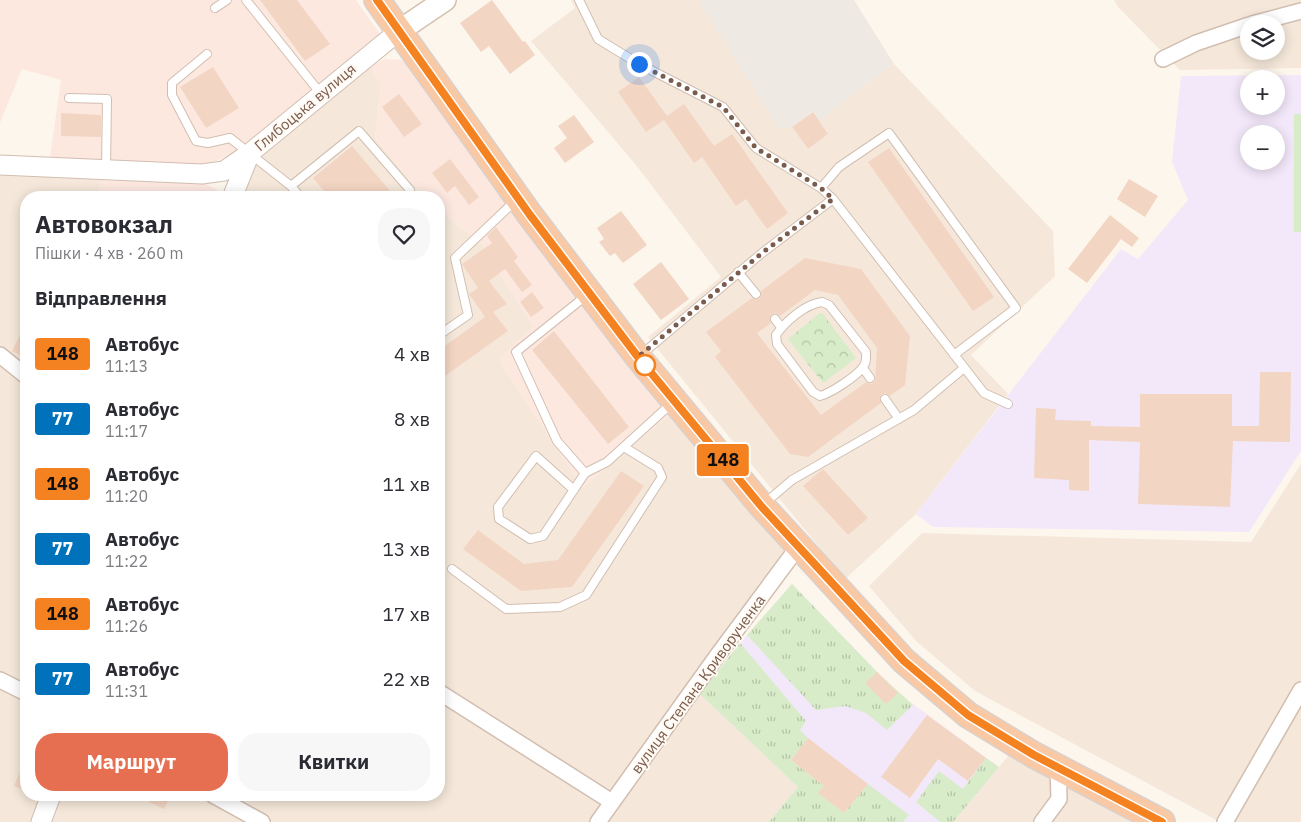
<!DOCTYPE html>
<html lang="uk">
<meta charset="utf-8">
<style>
body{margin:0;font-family:"IBM Plex Sans",sans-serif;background:#f7f7f7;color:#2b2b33;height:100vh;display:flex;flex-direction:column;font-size:19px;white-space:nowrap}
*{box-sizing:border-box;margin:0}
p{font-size:16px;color:#7c7c81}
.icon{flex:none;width:28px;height:28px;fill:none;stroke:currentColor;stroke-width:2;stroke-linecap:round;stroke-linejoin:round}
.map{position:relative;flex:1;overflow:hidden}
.details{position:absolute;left:20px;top:191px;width:425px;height:610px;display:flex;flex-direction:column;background:#fff;border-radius:20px;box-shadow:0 2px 12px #0003}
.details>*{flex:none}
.badge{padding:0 10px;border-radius:4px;font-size:18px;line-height:32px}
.fabs{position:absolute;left:1240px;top:15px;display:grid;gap:10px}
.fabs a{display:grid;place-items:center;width:45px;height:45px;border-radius:50%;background:#fff;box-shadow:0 2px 12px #0003;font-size:25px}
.you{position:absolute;width:25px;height:25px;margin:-12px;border:4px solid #fff;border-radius:50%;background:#1a73e8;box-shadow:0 0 0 8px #1a73e833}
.map>.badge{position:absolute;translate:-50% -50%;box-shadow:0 0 0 2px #fff}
h2{padding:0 15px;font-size:19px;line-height:45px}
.round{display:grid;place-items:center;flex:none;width:52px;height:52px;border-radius:20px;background:#f7f7f7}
.head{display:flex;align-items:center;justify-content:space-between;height:85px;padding:0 15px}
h1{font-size:24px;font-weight:800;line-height:38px}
.button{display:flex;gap:10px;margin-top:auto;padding:10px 15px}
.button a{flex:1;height:58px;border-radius:20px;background:#e76f51;color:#fff;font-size:20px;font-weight:800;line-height:58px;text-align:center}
.button a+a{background:#f7f7f7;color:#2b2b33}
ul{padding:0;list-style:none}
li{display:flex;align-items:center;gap:15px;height:65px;padding:0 15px}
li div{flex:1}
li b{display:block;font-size:19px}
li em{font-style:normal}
li .badge{min-width:55px;font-weight:700;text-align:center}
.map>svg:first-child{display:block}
.residential{fill:#f5e8da;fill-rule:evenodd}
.commercial{fill:#fde8e0}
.industrial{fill:#efe9e4}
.education{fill:#f3e8fa;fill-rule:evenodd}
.grass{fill:url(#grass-tufts)}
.park{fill:url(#park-crowns)}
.garden{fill:#d8ecc9}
.building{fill:#f3d5c3;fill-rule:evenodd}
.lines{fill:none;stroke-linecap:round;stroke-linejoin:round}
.service-casing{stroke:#d1beb0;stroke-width:10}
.minor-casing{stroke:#d1beb0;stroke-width:18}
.tertiary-casing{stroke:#d1beb0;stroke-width:21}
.secondary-casing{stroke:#d6c0b0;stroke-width:24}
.trunk-casing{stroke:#dad1cd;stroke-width:28}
.service{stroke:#fff;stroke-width:8}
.minor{stroke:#fff;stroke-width:15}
.tertiary{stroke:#fff;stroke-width:19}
.secondary{stroke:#fff;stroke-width:21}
.trunk{stroke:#f9c8a4;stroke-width:25}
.line-casing{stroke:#fff;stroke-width:11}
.line{stroke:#f58220;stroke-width:8}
.walk{stroke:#7a5c4d;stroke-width:5;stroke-dasharray:0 9}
.stop-dot{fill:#fff;stroke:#f58220;stroke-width:2.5}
.labels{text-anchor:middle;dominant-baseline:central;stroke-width:4;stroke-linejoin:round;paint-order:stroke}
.street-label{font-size:15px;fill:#7a5c4d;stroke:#fffaf3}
</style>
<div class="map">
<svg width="1301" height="822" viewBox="0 0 1301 822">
<defs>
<pattern id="grass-tufts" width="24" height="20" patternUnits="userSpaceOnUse" patternTransform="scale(1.25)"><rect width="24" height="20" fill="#d8ecc9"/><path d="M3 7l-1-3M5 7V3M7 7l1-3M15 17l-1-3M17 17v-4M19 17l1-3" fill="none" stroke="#b4c2a5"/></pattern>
<pattern id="park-crowns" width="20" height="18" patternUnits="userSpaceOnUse" patternTransform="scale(1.25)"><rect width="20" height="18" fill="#d8ecc9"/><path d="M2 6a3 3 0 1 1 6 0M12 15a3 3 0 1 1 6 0" fill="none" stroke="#b4c2a5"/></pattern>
</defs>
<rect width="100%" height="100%" fill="#fdf6ec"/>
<path class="residential" d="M571,0H698L779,128L792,127L808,149L828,134L819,121L894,64L1053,231L1055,276L971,355L1008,394L916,514L845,579L648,337L721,277L636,165L531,41L575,8Z
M1114,0H1301V68L1180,70L1118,7ZM1249,24H1276V51H1249Z
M370,66L381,84L375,138L424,197L235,198L250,155Z
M0,167L103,176L98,197L26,198V795H49L38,822H0Z
M439,210L482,244L534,327L582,488L674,411L795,548L689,683L798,787L769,822H43L53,795H439Z
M1301,464V822H1220L975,691L916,641L869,586L922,533L1251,542Z
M1015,748L1158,822H953Z"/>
<path class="commercial" d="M0,0H356L380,34L308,97L242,149L207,165L50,157L61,80L22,69L0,123Z
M385,59L403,60L416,72L674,411L582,488L498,359L533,327L482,244L439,210V198L424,197L375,138L381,84L370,66Z
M103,176L204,183L217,190L221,198H98Z"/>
<path class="industrial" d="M698,0H854L894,64L819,121L812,112L792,127L779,129Z"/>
<path class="education" d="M1301,75V451L1249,532L933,527L916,514L1121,249L1138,259L1188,200L1172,162L1181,76ZM1249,79H1276V106H1249ZM1249,134H1276V161H1249Z
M792,584L898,693L999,767L953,822H769L798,787L700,694L742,641Z"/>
<path class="grass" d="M792,584L877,672L913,705L887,730L866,713L845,706L816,710L747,635Z
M740,643L806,721L800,730L808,738L791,760L824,786L819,793L844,813L868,784L909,815L903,822H769L798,787L700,694Z
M986,758L999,767L953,822H940L916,802L939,771L963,789Z"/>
<path class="park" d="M820,313L823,314L856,358L823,383L788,339Z"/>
<path class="garden" d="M1294,114H1301V232H1294Z"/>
<path class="building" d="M260,0H297L330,44L305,61Z
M492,0L523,42L525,41L535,55L510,74L489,46L481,52L460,23Z
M213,67L239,108L206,128L180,87Z
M639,77L667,116L684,104L714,146L732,134L788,213L767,229L746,199L736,206L702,157L694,163L664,120L646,132L618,92Z
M399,94L422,124L404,137L382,107Z
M813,112L828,134L808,149L792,127Z
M61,113L101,115V137L61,136Z
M574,115L594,142L565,163L554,148L567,138L558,126Z
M352,146L396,198H330L313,178Z
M889,148L994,297L973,311L868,162Z
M450,159L479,197L469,205L455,186L447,193L432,173Z
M1129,179L1158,196L1145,217L1117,199Z
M621,211L647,245L623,263L615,253L610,256L599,242L604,239L597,228Z
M1110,215L1139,238L1132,247L1121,239L1087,283L1068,269Z
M496,227L518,257L514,261L532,285L522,292L505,269L489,281L507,304L493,312L508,331L445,376L439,365V350L485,317L469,294L478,288L462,264L492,243L487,236Z
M805,258L861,269L910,336L905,385L890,396L885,393L881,395V403L808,457L790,454L715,357L721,351L706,332L752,298L759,299L761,291ZM815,290L838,295L877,348L875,381L871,384L866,382L821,415L757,333L771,323V315L775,313L780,316Z
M661,262L689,299L661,320L633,284Z
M532,292L544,308L531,317L520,302Z
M26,323V358L12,351Z
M554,331L629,427L608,444L532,350Z
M1260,372H1291L1290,442L1233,441L1230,507L1138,504L1140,442L1089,440V491L1069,490V480L1034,478L1036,408L1056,409L1055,420L1091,421V426L1140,427V394H1232V426H1259Z
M823,469L868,518L848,535L803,486Z
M621,471L644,486L572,587L521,591L463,549L478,530L524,564L558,560Z
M877,672L898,693L886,704L865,683Z
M927,715L986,758L968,781L938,759L910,798L881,777Z
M808,738L868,784L844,813L818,793L824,786L791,760Z
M26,757V791L14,786Z
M153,795H171L164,809L149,802Z"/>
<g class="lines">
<g class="service-casing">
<path id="service" d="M246,0L321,94
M579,0L598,39L639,64L723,107L756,148L821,188L833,199L984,393L1008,404
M215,8L227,0
M207,54L172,83V95L196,141L208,143L230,138L291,186L359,131L410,190
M69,98L107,99L106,169
M291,186L301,198
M821,188L839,167L889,133L1016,308L954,355
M738,272L756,294
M587,295L516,352L557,441L585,473L607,462L672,403
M822,302L829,305L866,352C866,357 867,363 863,367C857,376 831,393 820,396L813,392L777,344L776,335C785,322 805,304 822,302Z
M775,319L781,327
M439,335L468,315L455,258L516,200
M642,354L762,253L833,199
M863,368L870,378
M885,399L899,419
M574,490L536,456L498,507L499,519L530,539L543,536L585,473
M765,503L792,480L914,410L964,368
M452,569L506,609L560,607L586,595L662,477L658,468L624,447"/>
</g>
<g class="minor-casing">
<path id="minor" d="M1252,24L1301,11
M1163,59L1196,43L1249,25
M0,355L26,376
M0,680L26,693
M439,692L612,802
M213,795L262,822
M598,822L717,656L798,547
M1042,822L1059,799L1058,767
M1225,822L1301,690"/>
</g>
<g class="tertiary-casing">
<path id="tertiary" d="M0,165L202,174L224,171L250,153
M232,198L250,153L399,31
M41,822L51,795"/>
</g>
<g class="secondary-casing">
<path id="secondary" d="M399,31L445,0"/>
</g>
<g class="trunk-casing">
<path id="trunk" d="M377,0L530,215L638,357L761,505L904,661L968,715L1034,755L1162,822"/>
</g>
<use href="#service" class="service"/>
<use href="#minor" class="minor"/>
<use href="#tertiary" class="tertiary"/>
<use href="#secondary" class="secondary"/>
<use href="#trunk" class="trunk"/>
</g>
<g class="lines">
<g class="line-casing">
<path id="line" d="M377,0L530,215L638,357L761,506L904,661L968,715L1034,755L1162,822"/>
</g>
<use href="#line" class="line"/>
<path class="walk" d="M639,64L723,107L756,148L821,188L833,199L762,253L638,357L645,365"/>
</g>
<circle class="stop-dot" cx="645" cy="365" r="10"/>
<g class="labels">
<g class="street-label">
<text transform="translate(305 107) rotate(-40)">Глибоцька вулиця</text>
<text transform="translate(698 684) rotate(-54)">вулиця Степана Криворученка</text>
</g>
</g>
</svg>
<div class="fabs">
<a><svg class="icon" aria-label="layers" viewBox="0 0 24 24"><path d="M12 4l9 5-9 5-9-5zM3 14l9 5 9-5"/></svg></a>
<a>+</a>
<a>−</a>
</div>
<div class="you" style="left:639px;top:64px"></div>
<b class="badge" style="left:723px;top:460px;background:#f58220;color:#111">148</b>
<section class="details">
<div class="head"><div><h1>Автовокзал</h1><p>Пішки · 4 хв · 260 m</p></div><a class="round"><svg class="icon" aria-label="heart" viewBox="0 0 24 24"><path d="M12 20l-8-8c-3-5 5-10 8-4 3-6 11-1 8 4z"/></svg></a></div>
<h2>Відправлення</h2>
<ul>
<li><span class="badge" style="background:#f58220;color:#111">148</span><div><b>Автобус</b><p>11:13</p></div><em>4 хв</em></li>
<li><span class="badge" style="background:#0072bc;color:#fff">77</span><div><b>Автобус</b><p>11:17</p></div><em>8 хв</em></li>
<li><span class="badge" style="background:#f58220;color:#111">148</span><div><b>Автобус</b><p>11:20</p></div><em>11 хв</em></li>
<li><span class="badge" style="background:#0072bc;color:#fff">77</span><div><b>Автобус</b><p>11:22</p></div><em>13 хв</em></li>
<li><span class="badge" style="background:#f58220;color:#111">148</span><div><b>Автобус</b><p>11:26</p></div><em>17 хв</em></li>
<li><span class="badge" style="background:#0072bc;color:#fff">77</span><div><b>Автобус</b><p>11:31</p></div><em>22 хв</em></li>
</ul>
<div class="button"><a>Маршрут</a><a>Квитки</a></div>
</section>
</div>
